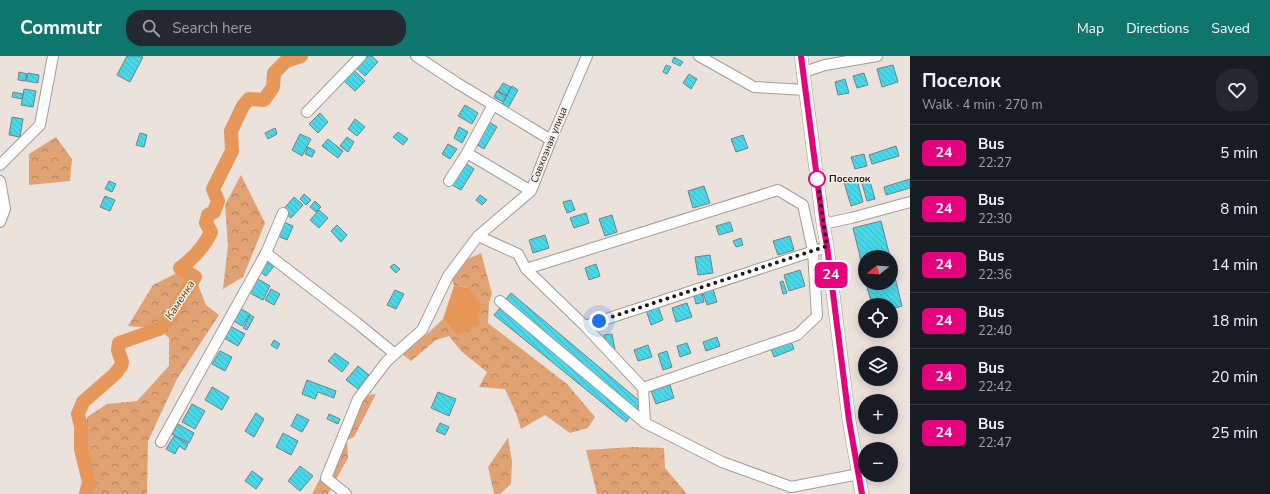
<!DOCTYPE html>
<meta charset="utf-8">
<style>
body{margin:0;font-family:"Nunito Sans",sans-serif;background:#242831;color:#f1f3f6;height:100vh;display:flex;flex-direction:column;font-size:15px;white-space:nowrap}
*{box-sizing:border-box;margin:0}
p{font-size:13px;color:#9ea1a6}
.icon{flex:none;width:22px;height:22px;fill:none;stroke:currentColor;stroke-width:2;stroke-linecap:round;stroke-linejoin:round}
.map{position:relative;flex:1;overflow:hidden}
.details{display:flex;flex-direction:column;background:#171b24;width:360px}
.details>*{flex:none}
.badge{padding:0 8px;border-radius:6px;font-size:14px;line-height:26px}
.needle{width:26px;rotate:253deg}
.controls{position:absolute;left:858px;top:194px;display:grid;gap:8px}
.controls a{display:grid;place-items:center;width:40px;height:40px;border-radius:50%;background:#171b24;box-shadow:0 2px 10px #0003;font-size:20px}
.you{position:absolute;width:20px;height:20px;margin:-10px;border:3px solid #fff;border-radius:50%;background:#1a73e8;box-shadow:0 0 0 6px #1a73e833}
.map>.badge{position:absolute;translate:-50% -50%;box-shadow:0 0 0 2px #fff}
.round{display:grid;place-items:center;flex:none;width:42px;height:42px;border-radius:16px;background:#242831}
.overview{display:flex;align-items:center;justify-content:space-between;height:68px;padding:0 12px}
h1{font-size:19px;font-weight:700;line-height:30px}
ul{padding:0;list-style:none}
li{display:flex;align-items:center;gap:12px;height:56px;padding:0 12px;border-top:1px solid #363941}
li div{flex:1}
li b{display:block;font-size:15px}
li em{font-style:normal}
li .badge{min-width:44px;font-weight:700;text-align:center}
header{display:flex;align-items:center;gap:24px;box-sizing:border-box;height:56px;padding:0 20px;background:#0f766e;color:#fff}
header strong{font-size:19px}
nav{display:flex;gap:22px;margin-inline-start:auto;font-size:14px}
.search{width:280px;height:36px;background:#242831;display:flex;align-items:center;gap:10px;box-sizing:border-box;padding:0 14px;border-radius:16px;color:#9ea1a6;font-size:15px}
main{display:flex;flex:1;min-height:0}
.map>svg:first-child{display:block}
.forest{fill:url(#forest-crowns)}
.water{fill:#e7975a}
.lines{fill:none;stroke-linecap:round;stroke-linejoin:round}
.river{stroke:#e7975a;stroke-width:14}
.building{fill:url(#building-back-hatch);stroke:#757f81}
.minor-casing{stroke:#a39b95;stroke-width:12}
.major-casing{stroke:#a39b95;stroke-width:14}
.minor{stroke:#fff;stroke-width:10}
.major{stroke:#fff;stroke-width:13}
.line-casing{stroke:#fff;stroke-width:9}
.line{stroke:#e6007e;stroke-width:6}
.walk{stroke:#1d1a18;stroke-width:4;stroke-dasharray:0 7.2}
.stop-dot{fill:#fff;stroke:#e6007e;stroke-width:2}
.labels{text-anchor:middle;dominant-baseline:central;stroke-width:3;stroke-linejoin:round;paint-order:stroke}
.street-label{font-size:10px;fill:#1d1a18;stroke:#f8efe9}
.stop-label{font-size:10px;font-weight:bold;fill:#1d1a18;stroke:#f8efe9;text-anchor:start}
.water-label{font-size:11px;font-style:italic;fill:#683503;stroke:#f8efe9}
</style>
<header>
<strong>Commutr</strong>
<div class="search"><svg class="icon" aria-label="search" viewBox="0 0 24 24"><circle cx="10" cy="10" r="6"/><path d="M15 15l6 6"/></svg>Search here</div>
<nav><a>Map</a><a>Directions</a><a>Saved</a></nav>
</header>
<main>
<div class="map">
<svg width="910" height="438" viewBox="0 0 910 438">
<defs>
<pattern id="forest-crowns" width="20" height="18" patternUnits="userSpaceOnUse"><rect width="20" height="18" fill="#e0a173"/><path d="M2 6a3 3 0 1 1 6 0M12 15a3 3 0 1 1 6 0" fill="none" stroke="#b5825d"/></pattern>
<pattern id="building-back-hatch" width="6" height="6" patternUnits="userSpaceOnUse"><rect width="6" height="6" fill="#45d9ec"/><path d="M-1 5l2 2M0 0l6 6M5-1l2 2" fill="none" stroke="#3cbaca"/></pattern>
</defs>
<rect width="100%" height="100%" fill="#ebe2dc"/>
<path class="forest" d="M56,81L72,103L70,125L29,129V98Z
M241,119L265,167L243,221L223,233L228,190L225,149Z
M481,197L492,238L489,246L488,267L567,328L595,361L588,372L570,377L545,359L521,373L516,357L505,333L479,331L487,316L461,295L449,280L436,284L411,305L402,298L427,278L443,263L455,279L469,232L454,230L452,224L468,203Z
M181,215L195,221L206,249L219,259L177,323L148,385L147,438H86L89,426L81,393L87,361L107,348L137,345L169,310V282L159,273L128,270L153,229Z
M376,338L354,381L347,384L348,402L328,438H312L364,340Z
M508,382L512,405L511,428L500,438H494L488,411Z
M633,391L664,392L665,412L687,438H597L586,394Z"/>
<path class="water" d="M454,230L469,232L480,248L478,269L455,279L443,263Z"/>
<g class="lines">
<path class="river" d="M86,438L89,426L81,393V371L78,358L83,346L115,318L121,310L122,306L118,294L119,287L159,273L171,261L195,221L180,212C194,202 204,191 211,176L206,167L208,159L214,156L218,145L213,133L232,95L231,75L243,50L249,43L264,44L273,31L274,17L286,5L301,0"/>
</g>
<path class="building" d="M127,0H141L143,1L130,26L117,19Z
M364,0H372L378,6L365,20L354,10Z
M674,1L683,6L680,10L672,6Z
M666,9L671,11L667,18L663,16Z
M893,9L898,26L882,31L877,13Z
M354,14L365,25L355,35L344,25Z
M19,16L27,18L25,25L18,24Z
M28,17L39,19L38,27L26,25Z
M864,17L868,29L857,32L853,20Z
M689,18L697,23L691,33L683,27Z
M845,23L849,37L838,39L835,26Z
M503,27L511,31L507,40L498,35Z
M512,30L518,34L507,54L501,50Z
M24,33L36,35L33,51L21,49Z
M497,35L506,40L503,46L494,41Z
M13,36L23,38L22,43L12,41Z
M465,49L478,57L472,68L458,60Z
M320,57L328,66L318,77L309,68Z
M12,61L23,63L20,81L9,79Z
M355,63L365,71L357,80L348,73Z
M486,64L497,71L484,93L473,86Z
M459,71L468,76L462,87L454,82Z
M275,72L277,78L268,83L265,77Z
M398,76L408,83L403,89L393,81Z
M140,77L147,79L144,91L136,89Z
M300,78L311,83L302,100L292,94Z
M743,79L748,92L736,96L731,83Z
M347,81L354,86L348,96L340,90Z
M328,83L343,95L338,102L322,90Z
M448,88L457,93L450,103L442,98Z
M896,90L899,100L872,108L869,99Z
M308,91L315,95L312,101L305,98Z
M864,98L867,110L855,113L851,101Z
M461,104L474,113L461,134L447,126Z
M869,122L875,143L867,145L861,124Z
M857,123L863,146L851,150L844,126Z
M910,123V132L886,139L884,131Z
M109,125L116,128L112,136L105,133Z
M704,130L710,147L693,152L688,135Z
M304,138L311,144L306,149L300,143Z
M480,139L487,144L482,149L476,144Z
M105,140L115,144L110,155L100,151Z
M294,141L303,149L291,162L282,155Z
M571,144L575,154L567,157L563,146Z
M315,145L321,151L316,156L310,151Z
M319,154L328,162L319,172L310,164Z
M586,157L589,167L574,172L570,162Z
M612,159L617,176L605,180L599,163Z
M279,164L293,170L287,184L273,178Z
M881,165L890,201H865V221L853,172Z
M730,166L733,175L719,179L716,170Z
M337,169L347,179L341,186L331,175Z
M545,179L549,192L533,197L529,184Z
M790,180L794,194L778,199L773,185Z
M741,182L743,189L736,191L733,185Z
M710,199L713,217L698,219L695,201Z
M891,205L902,250L891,253V249H872L866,227H891Z
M268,206L274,210L266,220L260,216Z
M394,208L400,213L396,217L390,211Z
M596,208L600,220L589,224L585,212Z
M800,214L805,230L789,235L784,219Z
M256,222L270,230L263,244L248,236Z
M783,225L787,237L783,238L780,226Z
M271,233L280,238L274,249L265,244Z
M713,233L717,246L707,249L703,237Z
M395,234L404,238L396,253L387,249Z
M511,237L642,347L636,354L505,244Z
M702,237L704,246L696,248L694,240Z
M687,247L692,261L676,266L672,252Z
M658,250L663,264L651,269L646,254Z
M500,252L631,359L626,366L494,259Z
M241,253L250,258L242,270L234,265Z
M250,259L254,261L247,274L243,272Z
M230,270L245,278L238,290L224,282Z
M612,278L615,293L606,294L604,279Z
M717,281L720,290L706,295L703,286Z
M790,283L794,293L774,301L770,290Z
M274,284L280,288L277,293L271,289Z
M687,287L691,297L680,301L677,290Z
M648,289L652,301L638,305L634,294Z
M220,295L232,301L225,315L212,308Z
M667,295L672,311L663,314L658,298Z
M335,297L349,307L342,316L328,305Z
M358,310L369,319L358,333L346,324Z
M307,324L336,335L334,342L318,336L315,343L302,338Z
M670,329L674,342L656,348L651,335Z
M212,331L229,341L222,354L205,344Z
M438,336L456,343L449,360L431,352Z
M192,348L205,355L195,373L182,366Z
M256,357L264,363L254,381L245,375Z
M297,358L309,364L302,376L291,370Z
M329,358L340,363L338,368L327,363Z
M440,367L449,371L445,379L436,375Z
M178,368L194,377L189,387L172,378Z
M283,377L298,385L291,399L276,391Z
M174,380L188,388L185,394L179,390L175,398L166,393Z
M300,410L313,420L300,435L288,425Z
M252,415L263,423L256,433L245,425Z"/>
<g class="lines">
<g class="minor-casing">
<path id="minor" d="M416,0L457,27L551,84
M699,0L754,31L806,34
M804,16L825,9L877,0
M307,56L361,0
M467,97L531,135
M0,109L40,69L53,0
M0,125L5,153L0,166
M449,125L467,97L493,49
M823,168L851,162L910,146
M478,180L518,198L526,213L585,270L643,332L645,367L722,406L791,431L859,418
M266,197L283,157
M526,213L778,134L803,149L813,195L817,260L797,279L643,332
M500,245L645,367
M585,270L820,193
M161,386L266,197L357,267L395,298
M346,438L326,422L358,343L387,305L422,274L448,220L478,180L531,135L551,84L587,0"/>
</g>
<g class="major-casing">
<path id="major" d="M801,0L823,168L827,190L849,364L862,438"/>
</g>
<use href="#minor" class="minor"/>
<use href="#major" class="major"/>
</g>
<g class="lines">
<g class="line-casing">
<path id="line" d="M801,0L823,168L827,190L849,364L862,438"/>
</g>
<use href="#line" class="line"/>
<path class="walk" d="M599,265L827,190L817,123"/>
</g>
<circle class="stop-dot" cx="817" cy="123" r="8"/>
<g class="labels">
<g class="street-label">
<text transform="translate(549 89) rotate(-68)">Совхозная улица</text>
</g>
<g class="stop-label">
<text x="829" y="123">Поселок</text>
</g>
<g class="water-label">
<text transform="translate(180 244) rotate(-57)">Каменка</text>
</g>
</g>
</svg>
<div class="controls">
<a><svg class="needle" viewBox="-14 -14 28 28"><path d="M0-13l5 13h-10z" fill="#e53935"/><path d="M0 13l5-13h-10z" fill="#9ea1a6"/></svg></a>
<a><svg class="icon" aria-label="locate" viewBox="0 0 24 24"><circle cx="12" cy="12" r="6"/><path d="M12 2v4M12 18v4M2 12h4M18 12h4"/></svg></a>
<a><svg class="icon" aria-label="layers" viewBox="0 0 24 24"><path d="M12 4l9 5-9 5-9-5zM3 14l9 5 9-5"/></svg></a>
<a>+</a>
<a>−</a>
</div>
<div class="you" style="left:599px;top:265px"></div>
<b class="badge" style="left:831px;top:219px;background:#e6007e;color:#fff">24</b>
</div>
<section class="details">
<div class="overview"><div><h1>Поселок</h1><p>Walk · 4 min · 270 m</p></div><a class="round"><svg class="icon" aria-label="heart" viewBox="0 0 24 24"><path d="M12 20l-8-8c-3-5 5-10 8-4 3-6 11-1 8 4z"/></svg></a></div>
<ul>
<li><span class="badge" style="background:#e6007e;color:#fff">24</span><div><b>Bus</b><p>22:27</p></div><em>5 min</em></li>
<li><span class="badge" style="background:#e6007e;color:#fff">24</span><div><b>Bus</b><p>22:30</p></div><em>8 min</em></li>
<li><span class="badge" style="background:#e6007e;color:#fff">24</span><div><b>Bus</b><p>22:36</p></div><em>14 min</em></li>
<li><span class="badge" style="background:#e6007e;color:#fff">24</span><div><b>Bus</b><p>22:40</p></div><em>18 min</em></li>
<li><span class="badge" style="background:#e6007e;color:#fff">24</span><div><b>Bus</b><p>22:42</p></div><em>20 min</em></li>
<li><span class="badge" style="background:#e6007e;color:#fff">24</span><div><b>Bus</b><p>22:47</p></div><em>25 min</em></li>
</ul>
</section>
</main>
